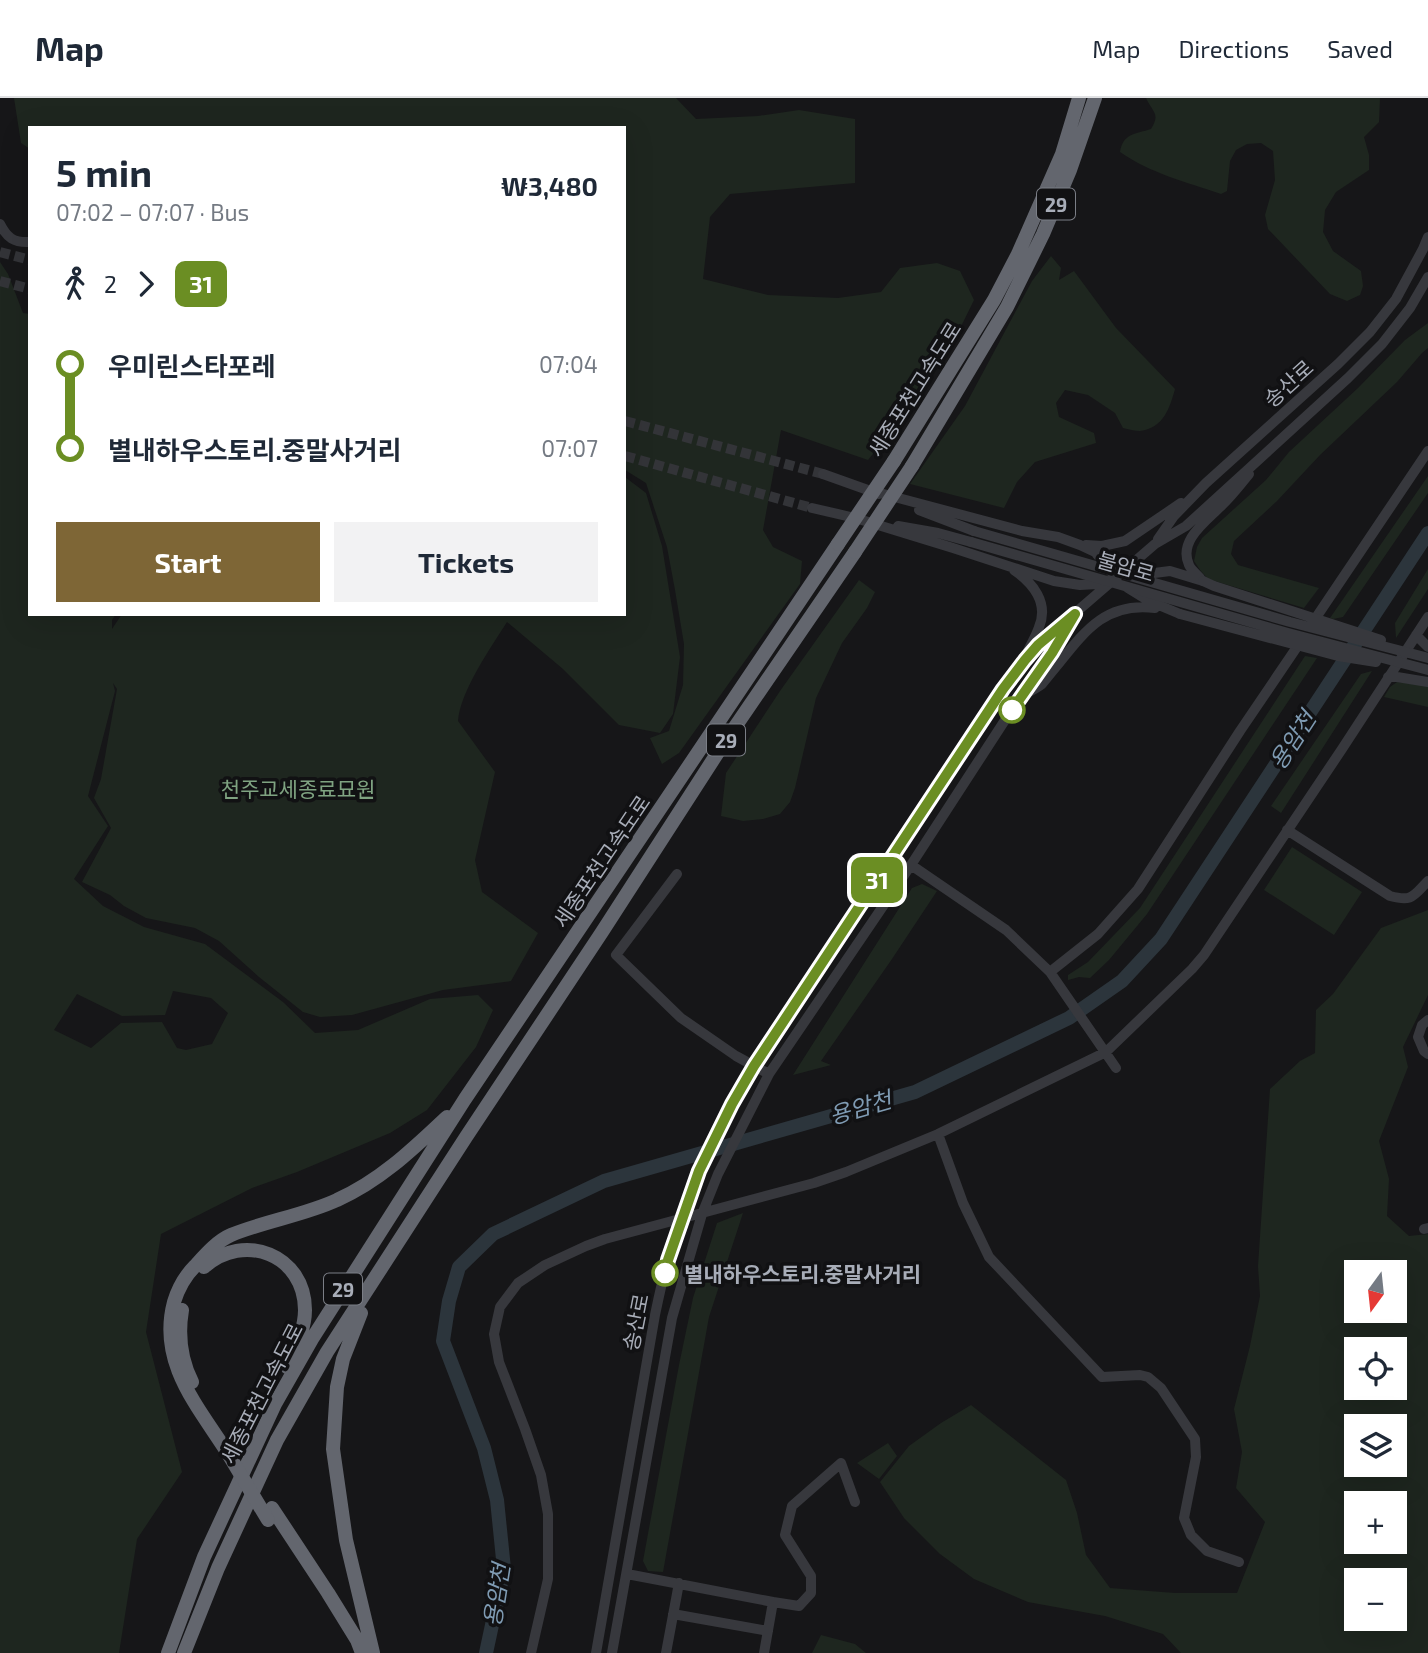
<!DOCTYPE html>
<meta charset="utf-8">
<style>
body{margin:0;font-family:"Exo 2","Noto Sans KR",sans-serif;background:#f2f2f3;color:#1f2937;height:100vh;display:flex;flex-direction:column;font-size:26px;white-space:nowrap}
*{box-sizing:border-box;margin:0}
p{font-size:23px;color:#747a83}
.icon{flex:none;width:38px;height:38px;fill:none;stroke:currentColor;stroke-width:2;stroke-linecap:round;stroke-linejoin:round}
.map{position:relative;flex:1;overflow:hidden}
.sheet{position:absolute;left:28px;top:28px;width:598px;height:490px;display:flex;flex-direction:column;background:#fff;border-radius:0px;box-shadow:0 7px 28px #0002}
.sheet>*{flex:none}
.badge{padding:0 14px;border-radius:10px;font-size:24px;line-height:46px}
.needle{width:46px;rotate:195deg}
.controls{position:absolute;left:1344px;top:1162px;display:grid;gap:14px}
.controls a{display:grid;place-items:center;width:63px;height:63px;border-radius:0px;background:#fff;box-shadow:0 7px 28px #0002;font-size:35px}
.map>.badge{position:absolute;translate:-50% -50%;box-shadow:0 0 0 4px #fff}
.legs{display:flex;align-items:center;gap:10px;height:77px;padding:0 28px;font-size:23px}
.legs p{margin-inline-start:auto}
.head{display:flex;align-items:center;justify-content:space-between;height:119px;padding:0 28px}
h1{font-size:38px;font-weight:700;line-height:52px}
.cta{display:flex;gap:14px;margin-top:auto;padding:14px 28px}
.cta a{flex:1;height:80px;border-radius:0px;background:#7e6636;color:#fff;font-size:28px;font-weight:700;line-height:80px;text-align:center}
.cta a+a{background:#f2f2f3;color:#1f2937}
ul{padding:0 28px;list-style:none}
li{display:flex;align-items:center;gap:24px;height:84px;font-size:26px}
li i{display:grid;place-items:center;width:10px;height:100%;margin:0 9px;background:currentColor}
li i::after{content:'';width:18px;height:18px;margin:-9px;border:5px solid;border-radius:50%;background:#fff}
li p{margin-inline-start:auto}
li:first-child i{background:linear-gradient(#0000 50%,currentColor 0)}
li:last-child i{background:linear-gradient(currentColor 50%,#0000 0)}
header{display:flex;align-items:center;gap:42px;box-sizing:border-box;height:98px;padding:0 35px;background:#fff;border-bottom:2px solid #e0e1e3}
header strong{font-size:33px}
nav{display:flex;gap:38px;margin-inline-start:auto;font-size:24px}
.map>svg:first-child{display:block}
.green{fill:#1e261f;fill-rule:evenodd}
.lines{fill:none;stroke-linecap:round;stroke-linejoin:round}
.river{stroke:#2c353c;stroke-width:14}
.minor-tunnel{stroke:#333438;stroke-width:10;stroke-dasharray:10 5;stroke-linecap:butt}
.minor{stroke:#37383d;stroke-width:10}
.highway{stroke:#63666e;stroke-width:14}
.minor-bridge{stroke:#37383d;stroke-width:10}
.highway-bridge{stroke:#63666e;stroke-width:14}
.line-1-casing{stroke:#fff;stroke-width:16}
.line-1{stroke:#6b8e23;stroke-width:10}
.stop-1-dot{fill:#fff;stroke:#6b8e23;stroke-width:3.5}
.labels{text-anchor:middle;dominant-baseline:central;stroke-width:7;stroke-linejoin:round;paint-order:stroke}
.shield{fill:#111113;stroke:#7b7e86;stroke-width:2}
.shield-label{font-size:19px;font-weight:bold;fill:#a8adb8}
.street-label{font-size:21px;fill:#a8adb8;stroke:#111113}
.park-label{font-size:21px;fill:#7fa381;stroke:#111113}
.stop-label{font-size:21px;font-weight:bold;fill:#a8adb8;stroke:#111113;text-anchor:start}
.water-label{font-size:23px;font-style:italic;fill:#7f9bb3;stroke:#111113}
</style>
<header>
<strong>Map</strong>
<nav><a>Map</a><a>Directions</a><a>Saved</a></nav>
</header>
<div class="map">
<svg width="1428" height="1555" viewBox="0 0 1428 1555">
<rect width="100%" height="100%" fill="#161618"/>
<path class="green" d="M14,0H676L696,21L758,18L799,12L855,21V85L730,96L710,119L703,181L768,197L838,200L881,194L900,170L937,165L960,173L974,202L947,257L888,337L868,362L781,332L763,432L773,449L802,463L800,486L679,655L662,666L650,640L669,633L683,587L684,546L675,492L667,449L646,385L625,372V30H30V51L21,45Z
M1146,0H1380L1379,24L1364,39L1369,57V72L1336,94L1325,112L1323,134L1333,153L1361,173L1363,188L1360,197L1347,203L1330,196L1268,131L1265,117L1275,82L1273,53L1261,45L1247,46L1236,52L1230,63L1227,93L1221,96C1186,84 1150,75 1120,54C1123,35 1136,36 1151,31C1161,15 1152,14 1146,0Z
M1051,158L1061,170L1059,182L1074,173L1116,230L1175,291C1170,309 1164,330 1140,333C1135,333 1128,331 1123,330L1115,315L1088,297L1065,292L1056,305L1059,319L1094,335L1096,345L1035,364L1017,384L1004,410L910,386L965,308L1032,183Z
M0,164L8,176L23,215L30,216V516H116L112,522V531L122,516H625V379L646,395L662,448L680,559L673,616L660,635L619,627L563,571L507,524C491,549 460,594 458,623L495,674L475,762L482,794L538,835L511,883L443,892L352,917L320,919L303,914L259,879L219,843L195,830L146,820L124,808L110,797L82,784L111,730L94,700L101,681L117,591L113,585L115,593L88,698L108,728L74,781L103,808L144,829L205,846L283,904L315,935L358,932L430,901L478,897L493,912L476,949L427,1012L390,1035L297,1074L252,1090L161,1136L146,1234L182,1374L137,1441L119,1555H0ZM173,893L211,900L228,915L212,946L186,952L177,950L162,924L121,925L91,950L54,932L77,896L122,918L165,917Z
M1428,225V250L1422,255L1397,284L1320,357L1277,403L1234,443L1231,456L1238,467L1319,490L1304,510L1208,481L1200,472L1194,463L1197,449L1202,440L1266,382L1289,354L1358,290L1405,242Z
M1428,378V395L1343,519L1333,521L1330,520Z
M1428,471V491L1396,540L1395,525Z
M859,482L875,494L867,510L842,545L816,600L795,690L790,704L780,716L763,721L743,723L721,718L726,675L780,593Z
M1305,558L1317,560L1147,816L1109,862L1090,880L1079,879L1068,882V877L1088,864L1140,810Z
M1372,573L1281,715L1271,708L1361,576Z
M1397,584L1428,588V609L1384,599L1390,589Z
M1292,749L1362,794L1334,837L1264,792Z
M922,786L937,793L892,861L821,963L831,967L793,977L912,790Z
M1428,812V897L1403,949L1408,969L1379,1043L1389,1081L1387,1118L1409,1138L1428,1136V1555H1181L1163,1536L1105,1518L1028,1504L974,1481L940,1456L904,1420L880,1384L909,1348L941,1325L971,1307L1066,1382L1077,1415L1086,1457L1110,1490L1175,1495H1237L1265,1424L1236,1390L1242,1354L1234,1311L1250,1248L1260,1198L1258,1168L1270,991L1300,963L1315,955L1316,912L1333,896L1381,830ZM1356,1174H1395V1213H1356ZM1356,1251H1395V1290H1356ZM1356,1328H1395V1367H1356ZM1356,1405H1395V1444H1356ZM1356,1482H1395V1521H1356Z
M743,1115L709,1219L663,1474L648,1473L643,1463L679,1267L693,1200L717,1125Z
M888,1345L897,1358L879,1381L857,1365Z
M821,1537L855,1546L866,1555H812Z"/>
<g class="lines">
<path class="river" d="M486,1555L504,1471L497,1402L484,1350L443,1243L449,1203L459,1169L493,1136L604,1083L915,994L1069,920L1122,883L1161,841L1428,435"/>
<path class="minor-tunnel" d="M0,154L30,162
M0,183L30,191
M625,323L823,376
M625,358L812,410"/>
<path class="minor" d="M0,126C7,140 14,145 30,144
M823,376L879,396
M876,394L1022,433L1058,439L1080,447L1095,454L1112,474
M812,410L855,420
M919,412L974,433
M852,419L953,450L1054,483L1080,487L1097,486L1110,482
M898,428L938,435L971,444
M1158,441L1174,418L1206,385L1338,266L1370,234L1396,201L1423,151L1428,139
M1086,447L1102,448L1125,443L1181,405
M1014,472C1033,485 1049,505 1039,529C1036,538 1031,546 1027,555
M1131,478L1170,473L1203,483
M1200,480C1197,476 1191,472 1189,467C1178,443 1205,424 1220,409C1231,399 1240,387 1249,376
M1128,490L1149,503L1180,516
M1311,527L1428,353
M1416,537L1428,549
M1388,579H1397L1428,584
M1023,597C1029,594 1037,590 1042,586C1048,579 1054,571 1060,564C1087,530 1108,504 1155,510
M1287,732L1390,798C1413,804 1413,798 1428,783
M911,767L1006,832L1050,874L1098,836L1138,791L1240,633L1301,543
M677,776L616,857L681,920L736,958L769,976
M1050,874L1116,970
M1428,922L1422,927L1418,939L1424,953L1428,956
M938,1036L963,1105L989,1159L1102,1279L1140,1277L1148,1279L1161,1290L1195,1341L1196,1359L1184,1420L1191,1437L1207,1453L1239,1464
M1424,1131L1428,1130
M627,1476L773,1504L764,1555
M773,1504L799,1508L811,1495V1478L785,1437L792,1408L841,1365L855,1404
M673,1516L768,1533
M531,1555L548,1481V1416L541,1377L525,1331L499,1264L494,1236L500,1209L518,1185L545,1167L586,1148L605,1141L814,1085L846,1074L938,1036L1106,954L1192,871L1204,857L1342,651L1428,519
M596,1555L655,1217C659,1198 663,1178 669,1159C691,1090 717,1030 754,969L1003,591L1025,562L1038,547L1155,446L1186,428L1348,280L1382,246L1410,210L1428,179
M612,1555L672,1220L702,1116L718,1076L769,976L911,767L1020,599L1052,555L1071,522
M666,1555L679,1485"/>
<path class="highway" d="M894,363L994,202L1018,156L1062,56L1079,0
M912,368L1007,209L1043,136L1070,72L1095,0
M204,1169C244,1133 305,1157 305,1212C305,1232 295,1251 287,1269
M182,1212C178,1236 181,1262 192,1284
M361,1215L343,1261L337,1289L333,1351L346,1442L373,1555
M227,1354C197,1307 158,1264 174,1204C178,1191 185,1178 195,1168C205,1157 217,1143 231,1137C265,1123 305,1117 337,1102C380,1083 413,1051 447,1019
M272,1410L328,1495L357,1542L362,1555
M168,1555L204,1459L275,1306L312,1241L465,1001L838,446
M184,1555L218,1470L277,1342L327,1254L466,1039L602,834L722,648L855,454"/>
<path class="minor-bridge" d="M974,433L1290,524L1428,560
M971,444L1288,535L1428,572
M1203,483L1214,488L1381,542
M1180,516L1338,558L1376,564"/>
<path class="highway-bridge" d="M838,446L894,363
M855,454L912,368
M227,1354L268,1422"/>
</g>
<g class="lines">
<g class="line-1-casing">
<path id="line-1" d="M665,1175L668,1162L699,1073L732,1006L754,968L1003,591L1025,562L1038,547L1075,516L1052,555L1012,612"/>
</g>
<use href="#line-1" class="line-1"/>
</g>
<g class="stop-1-dot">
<circle cx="1012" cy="612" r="12"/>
<circle cx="665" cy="1175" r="12"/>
</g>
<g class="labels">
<g class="shield">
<rect x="1037" y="90.5" width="38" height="31" rx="5"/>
<rect x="707" y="626.5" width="38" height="31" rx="5"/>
<rect x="324" y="1175.5" width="38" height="31" rx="5"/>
</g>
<g class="shield-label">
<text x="1056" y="106">29</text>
<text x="726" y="642">29</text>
<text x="343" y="1191">29</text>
</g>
<g class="street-label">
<text transform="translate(1288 285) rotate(-42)">송산로</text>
<text transform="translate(914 291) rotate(-58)">세종포천고속도로</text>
<text transform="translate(1126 468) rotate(16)">불암로</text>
<text transform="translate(601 763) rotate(-56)">세종포천고속도로</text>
<text transform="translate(635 1224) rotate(-79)">송산로</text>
<text transform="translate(261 1295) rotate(-63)">세종포천고속도로</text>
</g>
<g class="park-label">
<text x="298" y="690">천주교세종료묘원</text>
</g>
<g class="stop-label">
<text x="684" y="1175">별내하우스토리.중말사거리</text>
</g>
<g class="water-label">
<text transform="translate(1292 642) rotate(-57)">용암천</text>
<text transform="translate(860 1009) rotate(-16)">용암천</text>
<text transform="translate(496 1497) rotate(-81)">용암천</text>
</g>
</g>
</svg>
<div class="controls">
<a><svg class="needle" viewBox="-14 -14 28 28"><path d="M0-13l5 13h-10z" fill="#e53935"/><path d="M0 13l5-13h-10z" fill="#747a83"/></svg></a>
<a><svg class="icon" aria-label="locate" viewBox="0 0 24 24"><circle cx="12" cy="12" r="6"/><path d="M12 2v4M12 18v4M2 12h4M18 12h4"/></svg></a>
<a><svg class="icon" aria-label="layers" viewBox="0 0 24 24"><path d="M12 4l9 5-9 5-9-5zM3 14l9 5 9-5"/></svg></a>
<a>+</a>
<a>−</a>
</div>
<b class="badge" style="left:877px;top:782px;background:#6b8e23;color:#fff">31</b>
<section class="sheet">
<div class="head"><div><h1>5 min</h1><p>07:02 – 07:07 · Bus</p></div><b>₩3,480</b></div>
<div class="legs"><svg class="icon" aria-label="walk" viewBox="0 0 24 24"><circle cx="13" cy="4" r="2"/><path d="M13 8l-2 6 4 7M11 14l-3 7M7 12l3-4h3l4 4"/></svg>2<svg class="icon" aria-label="forward" viewBox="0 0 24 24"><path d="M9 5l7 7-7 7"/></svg><b class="badge" style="background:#6b8e23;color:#fff">31</b></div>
<ul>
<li><i style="color:#6b8e23"></i><b>우미린스타포레</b><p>07:04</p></li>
<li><i style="color:#6b8e23"></i><b>별내하우스토리.중말사거리</b><p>07:07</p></li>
</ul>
<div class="cta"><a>Start</a><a>Tickets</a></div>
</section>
</div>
